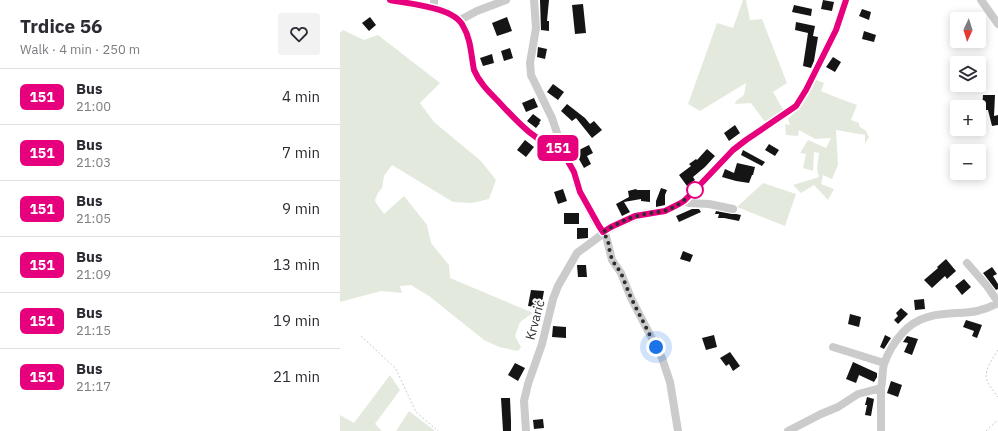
<!DOCTYPE html>
<meta charset="utf-8">
<style>
body{margin:0;font-family:"IBM Plex Sans",sans-serif;background:#f2f2f3;color:#2b2b33;height:100vh;display:flex;flex-direction:column;font-size:15px;white-space:nowrap}
*{box-sizing:border-box;margin:0}
p{font-size:13px;color:#7c7c81}
.icon{flex:none;width:22px;height:22px;fill:none;stroke:currentColor;stroke-width:2;stroke-linecap:round;stroke-linejoin:round}
.map{position:relative;flex:1;overflow:hidden}
.panel{display:flex;flex-direction:column;background:#fff;width:340px}
.panel>*{flex:none}
.badge{padding:0 8px;border-radius:6px;font-size:14px;line-height:26px}
.needle{width:26px;rotate:184deg}
.tools{position:absolute;left:610px;top:12px;display:grid;gap:8px}
.tools a{display:grid;place-items:center;width:36px;height:36px;border-radius:4px;background:#fff;box-shadow:0 2px 10px #0003;font-size:20px}
.you{position:absolute;width:20px;height:20px;margin:-10px;border:3px solid #fff;border-radius:50%;background:#1a73e8;box-shadow:0 0 0 6px #1a73e833}
.map>.badge{position:absolute;translate:-50% -50%;box-shadow:0 0 0 2px #fff}
.round{display:grid;place-items:center;flex:none;width:42px;height:42px;border-radius:4px;background:#f2f2f3}
.summary{display:flex;align-items:center;justify-content:space-between;height:68px;padding:0 20px}
h1{font-size:19px;font-weight:700;line-height:30px}
ul{padding:0;list-style:none}
li{display:flex;align-items:center;gap:12px;height:56px;padding:0 20px;border-top:1px solid #e1e1e2}
li div{flex:1}
li b{display:block;font-size:15px}
li em{font-style:normal}
li .badge{min-width:44px;font-weight:700;text-align:center}
main{display:flex;flex:1;min-height:0}
.map>svg:first-child{display:block}
.green{fill:#e3eadd}
.building{fill:#151515}
.lines{fill:none;stroke-linecap:round;stroke-linejoin:round}
.path{stroke:#cbcbcb;stroke-width:1;stroke-dasharray:2 2;stroke-linecap:butt}
.minor{stroke:#cbcbcb;stroke-width:8}
.line-casing{stroke:#fff;stroke-width:9}
.line{stroke:#e6007e;stroke-width:6}
.walk{stroke:#2e2e2e;stroke-width:4;stroke-dasharray:0 7.2}
.stop-dot{fill:#fff;stroke:#e6007e;stroke-width:2}
.labels{text-anchor:middle;dominant-baseline:central;stroke-width:4;stroke-linejoin:round;paint-order:stroke}
.street-label{font-size:13px;fill:#2e2e2e;stroke:#fff}
</style>
<main>
<section class="panel">
<div class="summary"><div><h1>Trdice 56</h1><p>Walk · 4 min · 250 m</p></div><a class="round"><svg class="icon" aria-label="heart" viewBox="0 0 24 24"><path d="M12 20l-8-8c-3-5 5-10 8-4 3-6 11-1 8 4z"/></svg></a></div>
<ul>
<li><span class="badge" style="background:#e6007e;color:#fff">151</span><div><b>Bus</b><p>21:00</p></div><em>4 min</em></li>
<li><span class="badge" style="background:#e6007e;color:#fff">151</span><div><b>Bus</b><p>21:03</p></div><em>7 min</em></li>
<li><span class="badge" style="background:#e6007e;color:#fff">151</span><div><b>Bus</b><p>21:05</p></div><em>9 min</em></li>
<li><span class="badge" style="background:#e6007e;color:#fff">151</span><div><b>Bus</b><p>21:09</p></div><em>13 min</em></li>
<li><span class="badge" style="background:#e6007e;color:#fff">151</span><div><b>Bus</b><p>21:15</p></div><em>19 min</em></li>
<li><span class="badge" style="background:#e6007e;color:#fff">151</span><div><b>Bus</b><p>21:17</p></div><em>21 min</em></li>
</ul>
</section>
<div class="map">
<svg width="658" height="431" viewBox="0 0 658 431">
<rect width="100%" height="100%" fill="#fff"/>
<path class="green" d="M403,0H406L410,20L422,19L447,83L433,92L444,111L425,122L411,103L395,104L396,101L404,95L406,83L360,111L348,104L377,23L393,28Z
M3,30L24,40L38,35L100,83L80,103L94,122L141,161L156,180L149,199L132,203L113,202L52,165L44,176L42,188L38,193L35,200L36,203L44,214L64,196L87,225L91,243L109,265L110,278L193,313L180,322L175,336L181,347L178,351L159,347L144,340L89,296L71,285L60,286L62,293L41,291L0,302V33Z
M474,79L484,83L481,91L498,98L517,105L511,120L519,123V126L526,131L529,137L525,144V135L496,130L498,165L492,179L483,175L481,184L494,189L488,200L474,185L461,193L453,185L479,177L477,169L479,153L474,152L473,171L463,168L466,154L460,153L468,140L486,148L491,138L475,139L459,130L458,136L446,135L445,124L450,125L448,119L454,113Z
M423,183L456,194L445,226L397,207Z
M50,375L60,390L35,424L42,431H0V415L14,423Z
M69,411L95,431H56Z"/>
<path class="building" d="M200,0H209L207,21H209V31L201,30Z
M483,0L494,2L492,11L481,9Z
M243,4L246,33L235,34L232,5Z
M454,5L472,9L471,16L452,12Z
M522,9L531,12L529,20L519,16Z
M30,17L36,25L29,31L22,23Z
M167,17L172,31L157,36L152,23Z
M456,22L475,26L473,36L478,37L474,61L471,68L463,66L468,33L455,30Z
M524,31L536,35L534,42L522,39Z
M198,47L207,49L205,59L197,57Z
M170,48L173,58L164,61L161,51Z
M152,54L154,63L143,66L140,58Z
M493,57L501,62L495,72L486,67Z
M213,84L224,92L218,100L207,92Z
M643,95H655L654,116L658,115V125L652,126L648,110H642Z
M194,98L198,107L186,112L182,103Z
M227,104L245,118L250,124L254,121L262,130L252,138L236,118L232,121L221,111Z
M193,114L201,120L199,123H200L196,128L187,121Z
M395,125L400,133L389,141L384,133Z
M185,140L194,147L186,157L177,150Z
M429,144L439,150L435,156L425,150Z
M249,145L253,153L247,156L251,164L244,168L235,152Z
M367,149L375,156L365,167L353,177L355,180L347,186L339,175L351,166L349,164L356,159L357,160Z
M403,150L425,162L422,166L401,155Z
M397,163L415,167L413,175H412L409,183L396,181L382,177L385,169L394,173Z
M321,188L327,190L325,195V205L316,207V201Z
M223,189L227,201L218,204L214,192Z
M296,189L297,190H310V202L301,201V199L284,202L290,212L282,216L276,204L289,197L288,191Z
M352,209H359L361,212L339,222L336,216Z
M376,211L392,214H396L401,215L399,221L384,218H378L379,214H375Z
M224,213H239V224H224Z
M237,228H248V238L237,239Z
M343,251L353,255L350,262L340,259Z
M606,259L616,271L607,279L605,276L592,288L584,280L598,268L597,267Z
M237,265H246L247,277H238Z
M652,267L657,274L653,276L658,284V289L656,290L643,273Z
M624,279L631,287L622,295L615,286Z
M191,290L204,291L201,308L188,306Z
M584,299L585,309L575,310L574,300Z
M561,308L568,314L558,324L554,320L558,316L556,313Z
M510,314L521,317L519,327L508,324Z
M626,320L642,325L637,338L632,336L634,331L623,327Z
M213,326L226,327V338L212,337Z
M374,335L377,347L366,350L362,338Z
M545,335L551,338L544,349L540,347Z
M567,336L578,339L572,355L564,352L568,343L563,342Z
M390,352L400,366L393,371L389,364L386,366L380,358Z
M513,362L537,373V377L534,382L519,375L516,383L506,379Z
M175,363L185,368L178,381L168,375Z
M551,381L562,385L558,397L547,393Z
M527,397L534,399L531,416L525,415L527,405H525Z
M161,398H170L171,421V431H163Z
M203,419L204,428L194,429L193,420Z"/>
<g class="lines">
<path class="path" d="M21,336L56,369L76,412L98,431
M658,350C652,360 642,372 648,383C651,388 655,393 658,397
M646,431L658,420"/>
<path class="minor" d="M50,0C68,4 113,8 123,25C131,38 131,55 134,70C139,82 148,91 157,100C175,119 194,142 221,149
M94,0V8
M194,0L196,28L190,63L191,75L212,118L220,142L221,149L234,172L240,192L256,222L266,236L272,260L281,273L291,298L322,358L330,382L338,431
M641,0L658,24
M120,20L137,11L166,0
M344,201L349,203L369,204L393,209
M627,263L647,286L658,302
M493,347L544,363
M186,431L184,401L188,384L202,344L213,299L218,286L237,253L260,236L263,232L287,220L303,214L325,211L339,204L344,201L355,190L393,150L406,140L456,106L466,90L496,29L506,0
M448,431L481,414L498,407L518,394L541,388C543,380 542,371 544,364C546,358 549,352 552,347C565,326 579,316 604,314C626,312 638,314 658,303
M541,431V388"/>
</g>
<g class="lines">
<g class="line-casing">
<path id="line" d="M50,0C69,4 114,7 123,26C131,39 131,55 134,70C139,82 148,91 157,100C175,119 194,142 221,149L234,172L240,192L244,199L259,226L263,232L271,227L295,216L325,211L339,204L344,201L355,190L393,150L406,140L456,106L466,90L496,30L506,0"/>
</g>
<use href="#line" class="line"/>
<path class="walk" d="M316,347L291,298L281,273L272,260L269,248L268,240L263,232C274,226 285,219 297,216C306,213 315,213 324,211C337,207 346,199 355,190"/>
</g>
<circle class="stop-dot" cx="355" cy="190" r="8"/>
<g class="labels">
<g class="street-label">
<text transform="translate(195 320) rotate(-75)">Krvarić</text>
</g>
</g>
</svg>
<div class="tools">
<a><svg class="needle" viewBox="-14 -14 28 28"><path d="M0-13l5 13h-10z" fill="#e53935"/><path d="M0 13l5-13h-10z" fill="#7c7c81"/></svg></a>
<a><svg class="icon" aria-label="layers" viewBox="0 0 24 24"><path d="M12 4l9 5-9 5-9-5zM3 14l9 5 9-5"/></svg></a>
<a>+</a>
<a>−</a>
</div>
<div class="you" style="left:316px;top:347px"></div>
<b class="badge" style="left:218px;top:148px;background:#e6007e;color:#fff">151</b>
</div>
</main>
